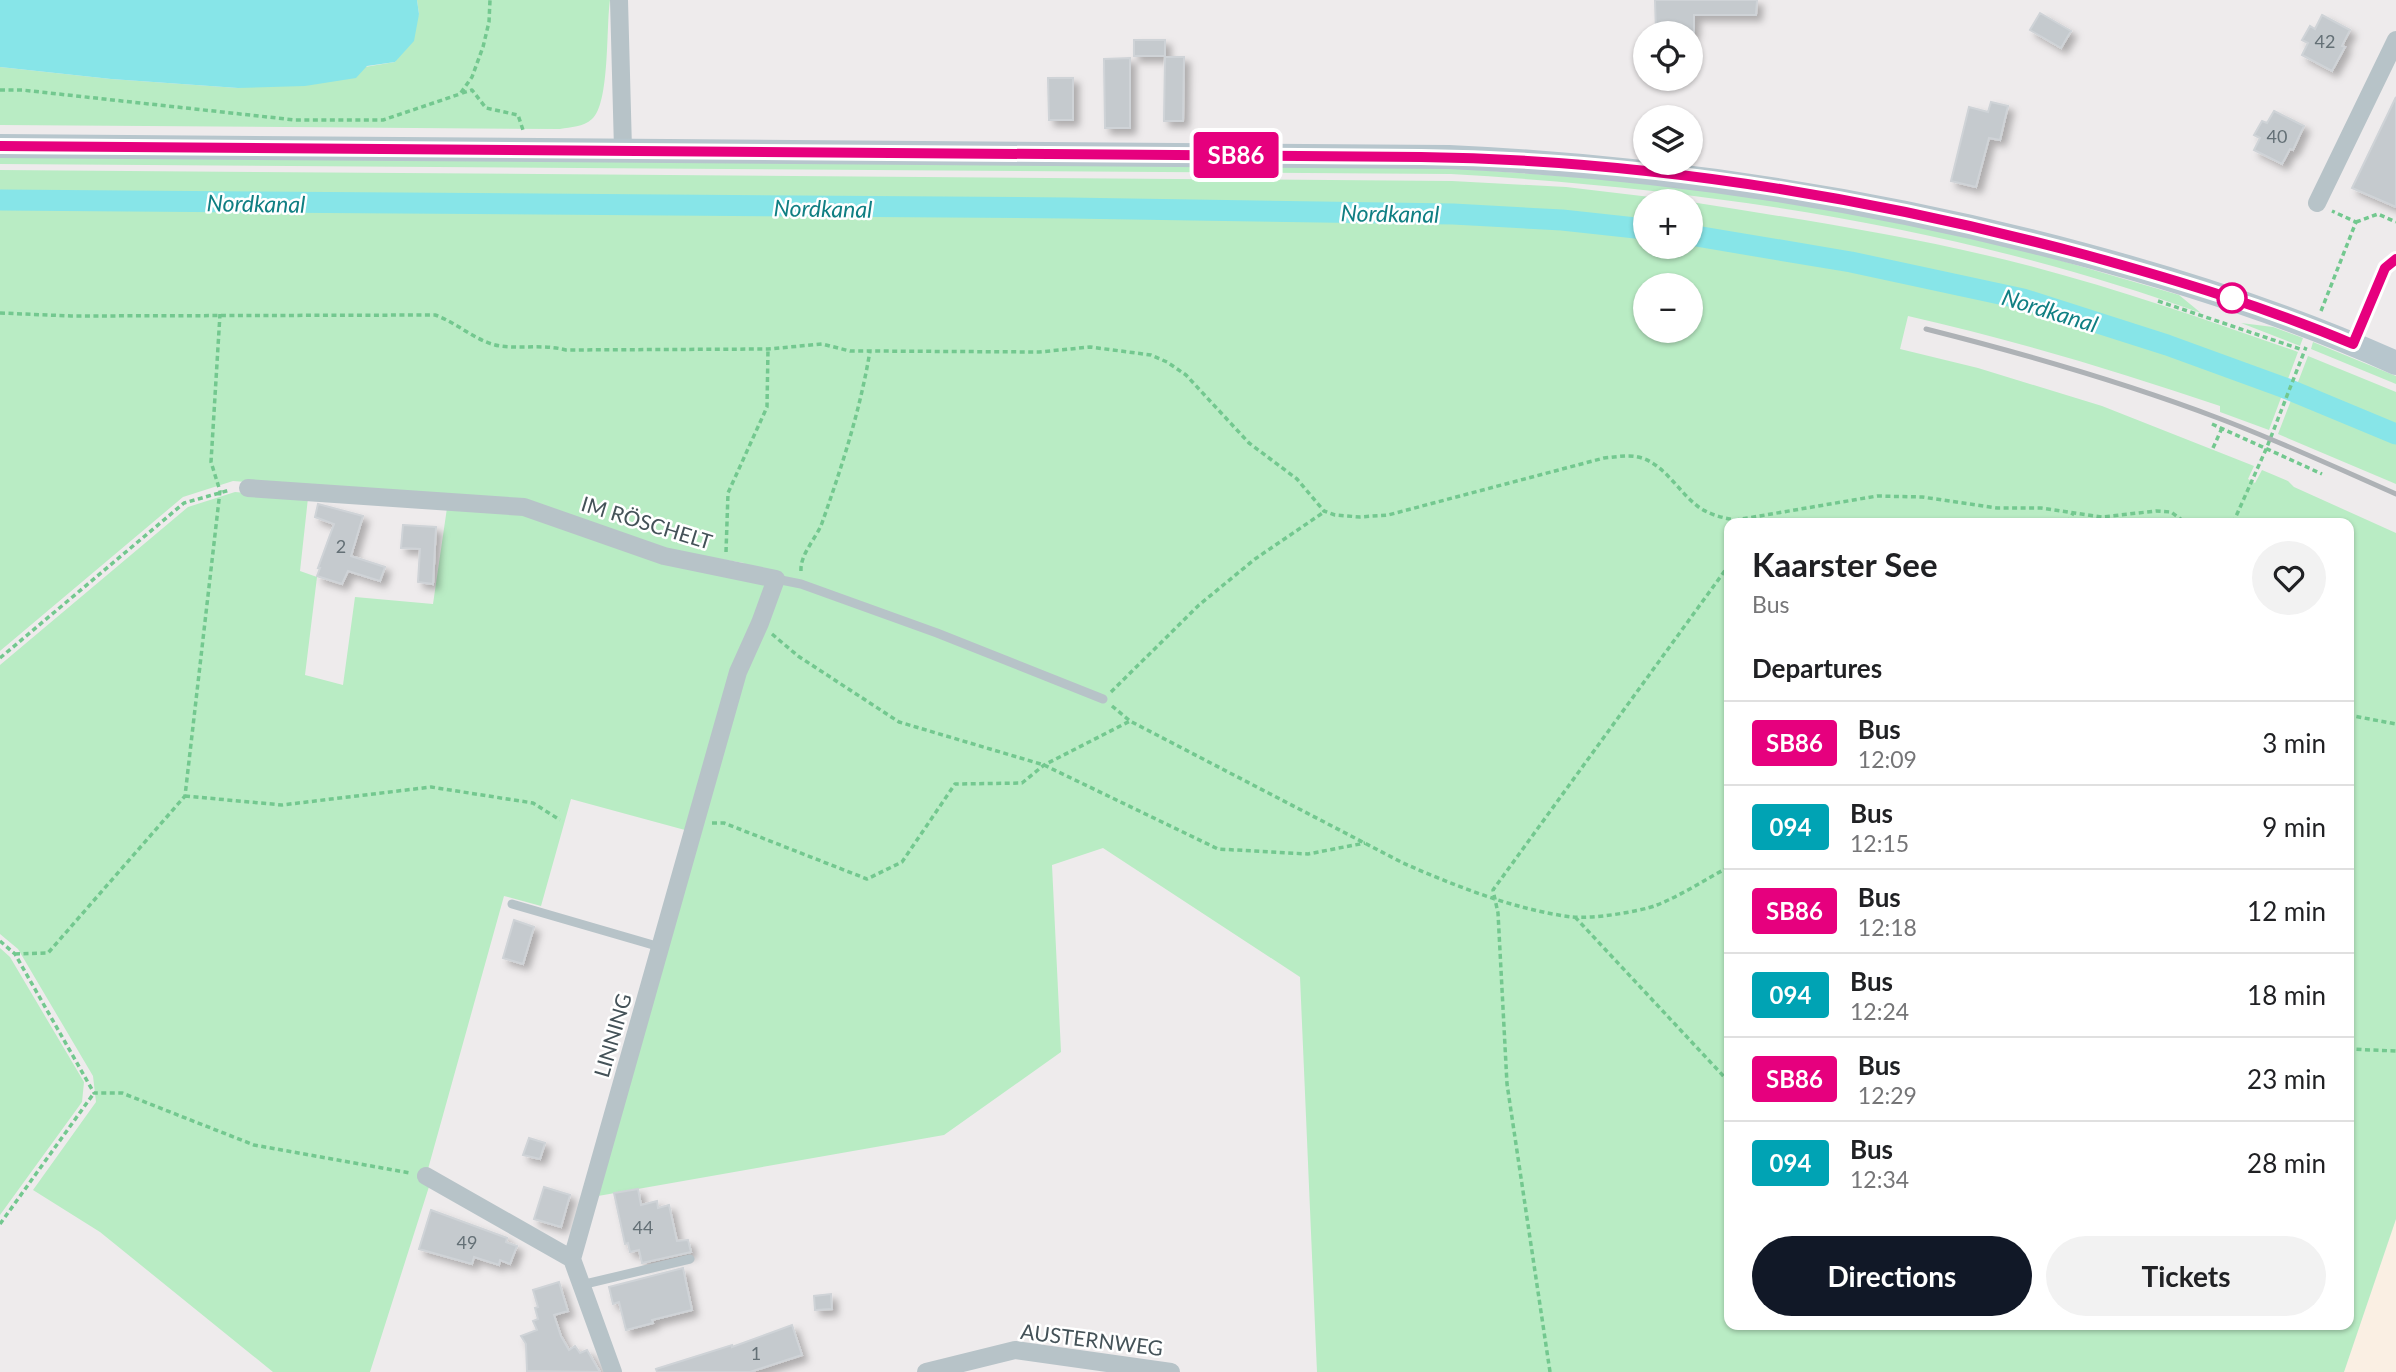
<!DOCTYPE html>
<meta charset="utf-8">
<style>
body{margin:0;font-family:Lato,sans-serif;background:#f2f2f2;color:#202124;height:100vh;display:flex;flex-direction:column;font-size:26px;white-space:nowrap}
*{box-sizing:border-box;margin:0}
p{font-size:23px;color:#757577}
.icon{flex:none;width:38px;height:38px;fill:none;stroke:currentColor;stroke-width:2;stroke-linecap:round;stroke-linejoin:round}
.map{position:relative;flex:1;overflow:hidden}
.sheet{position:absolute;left:1724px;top:518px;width:630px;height:812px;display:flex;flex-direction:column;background:#fff;border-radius:14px;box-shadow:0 2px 5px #0004}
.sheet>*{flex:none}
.badge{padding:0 14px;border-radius:5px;font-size:24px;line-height:46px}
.buttons{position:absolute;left:1633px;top:21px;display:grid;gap:14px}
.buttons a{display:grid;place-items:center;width:70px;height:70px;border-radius:50%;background:#fff;box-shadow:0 2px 5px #0004;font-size:35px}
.map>.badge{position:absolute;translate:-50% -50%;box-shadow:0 0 0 4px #fff}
h2{padding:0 28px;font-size:26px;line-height:63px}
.round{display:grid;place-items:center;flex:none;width:74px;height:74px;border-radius:37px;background:#f2f2f2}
.head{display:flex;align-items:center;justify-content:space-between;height:119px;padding:0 28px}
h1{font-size:33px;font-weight:700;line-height:52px}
.cta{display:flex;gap:14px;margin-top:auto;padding:14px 28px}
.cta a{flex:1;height:80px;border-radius:42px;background:#111827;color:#fff;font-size:28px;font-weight:700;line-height:80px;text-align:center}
.cta a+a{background:#f2f2f2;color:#202124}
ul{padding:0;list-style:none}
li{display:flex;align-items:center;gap:21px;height:84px;padding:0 28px;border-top:2px solid #e0e0e0}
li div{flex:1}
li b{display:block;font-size:26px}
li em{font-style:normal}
li .badge{min-width:77px;font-weight:700;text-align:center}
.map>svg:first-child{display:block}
.commercial{fill:#faefe3}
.green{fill:#b9ecc4;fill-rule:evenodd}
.water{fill:#87e5e8}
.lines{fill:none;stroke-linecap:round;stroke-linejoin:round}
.canal{stroke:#87e5e8;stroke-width:21}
.building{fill:#c5cace;stroke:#cfd3d7;stroke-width:2;filter:url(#shadow)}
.path{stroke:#73c88f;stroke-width:3.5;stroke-dasharray:5 3.5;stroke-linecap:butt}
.service{stroke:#b7c3c8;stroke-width:9}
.minor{stroke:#b7c3c8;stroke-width:18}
.secondary{stroke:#b7c6cd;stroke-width:24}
.rail{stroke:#aeb2b6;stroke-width:5}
.line-casing{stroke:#fff;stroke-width:16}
.line{stroke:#e6007e;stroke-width:10}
.stop-dot{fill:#fff;stroke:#e6007e;stroke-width:3.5}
.labels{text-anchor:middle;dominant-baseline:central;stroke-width:5;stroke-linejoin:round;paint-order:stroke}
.number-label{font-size:18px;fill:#647076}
.street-label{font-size:21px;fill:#445258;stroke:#fff}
.water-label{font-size:23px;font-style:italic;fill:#107f83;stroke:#fff}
</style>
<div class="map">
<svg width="2396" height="1372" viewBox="0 0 2396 1372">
<defs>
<filter id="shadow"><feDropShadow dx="5.5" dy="5.5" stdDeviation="3.5" flood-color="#0004"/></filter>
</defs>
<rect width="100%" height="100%" fill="#eeebec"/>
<path class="commercial" d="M2396,1219V1372H2344Z"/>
<path class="green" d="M417,0H610C606,26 610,104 592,119C583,127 571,127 560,129L0,125V67L111,79L238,88L395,62L419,14Z
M0,156L1451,168L1683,185L1865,215L2035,253L2179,295L2201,313C1959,226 1707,189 1451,174L0,164Z
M0,170L1452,181L1566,187L1684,201H1645V247H1690L1691,202C1804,220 1918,237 2030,266C2121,290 2210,321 2298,352L2269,430L2220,412V406C2117,371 2014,340 1908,316L1900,349L1978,368L2102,406L2254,466L2248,479L2255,483L2262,470L2288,481L2294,487L2396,533V1219L2344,1372H1317L1300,977L1103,848L1052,865L1061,1052L944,1135L598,1196L685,830L571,799L541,906L504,896L428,1169L434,1171L370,1372H273L100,1232L33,1190L96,1102L93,1076L18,949L0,934V665L188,507L235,492L308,498L300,571L317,577L305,675L343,685L355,597L433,604L447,508L521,514L749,579L744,563L666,550L525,502L233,481L183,497L0,651ZM1645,285H1690V331H1645ZM1729,523H2348V1325H1729Z
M2241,323L2273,327L2303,338L2300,346Z
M2313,342L2396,376V384L2311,349Z
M2308,356L2396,392V484L2278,434Z
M0,948L10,957L84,1082L82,1102L0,1215Z"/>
<path class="water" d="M0,0H417L419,14L414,41L395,62L367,66L356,78L305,86L238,88L111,79L0,67Z"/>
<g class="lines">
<path class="canal" d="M0,200L1069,208L1453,214L1562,220L1645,229
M1690,235L1851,262L2023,299L2167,345L2285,388L2396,434"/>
</g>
<path class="building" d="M1655,0H1757L1756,15H1694V33H1656Z
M2040,13L2071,31L2061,48L2030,30Z
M2322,15L2350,30L2342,46L2345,47L2332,71L2302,55L2308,43L2302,40L2310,26L2315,29Z
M1134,40H1165V56H1134Z
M1165,57H1184L1183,121H1164Z
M1130,58V128H1105L1104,59Z
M1048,78H1073V120H1049Z
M2396,97V207L2352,188Z
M1991,102L2008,106L2000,140L1989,138L1976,187L1951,181L1969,107L1988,112Z
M2274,111L2304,126L2293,150L2290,149L2282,164L2254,150L2260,138L2254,135L2262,121L2267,123Z
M318,504L363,516L351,556L385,567L380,581L348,571L342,584L317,576L320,568H318L334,524L315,517Z
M403,525L436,527L433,584L418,582L420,549L401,548Z
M514,920L534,927L523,964L503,958Z
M529,1138L545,1143L540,1159L523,1155Z
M544,1187L570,1195L561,1227L534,1219Z
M638,1189L641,1205L657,1201L658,1208L669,1205L677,1241L688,1240L691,1252L642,1263L639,1250L630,1252L628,1243L625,1244L614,1193Z
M431,1210L507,1238L506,1242L517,1246L510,1264L500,1260L499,1265L474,1257L472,1264L419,1249Z
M683,1268L692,1310L652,1320L653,1323L626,1330L619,1302L613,1304L609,1287Z
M559,1282L568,1311L554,1315L561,1336L569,1350L575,1346L580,1353L587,1350L600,1372L527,1371L526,1344L521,1336L537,1330L533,1321L538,1319L535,1308L538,1307L533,1290Z
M831,1294L832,1309L815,1310L814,1296Z
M792,1325L802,1355L750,1372H657L656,1369L732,1345V1347Z"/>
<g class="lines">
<path class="path" d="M0,90H22L295,120H383L460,94L472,77L483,47L489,22L490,0
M462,93L472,90L486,108L518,115L523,130
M2356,222L2378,214L2396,222
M2158,301L2300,349
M2321,311L2356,222L2332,211
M0,313L71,316L435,315C458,323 476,342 500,346C522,349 543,344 566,350L768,349L822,344L850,351H870L1039,352L1090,347L1151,355L1167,362L1186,375L1249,443L1297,479L1324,511L1335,515L1360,517L1388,515L1604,458C1617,457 1629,454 1642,458C1666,466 1680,494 1700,508C1711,515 1723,518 1736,520L1877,496L1922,497L1997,508H2041L2102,517L2156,511L2171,512L2186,523
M2212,424L2322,474
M2213,448L2222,428
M2068,523L2073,513
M2233,523L2267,447L2306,347
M726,552L728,493L767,407L768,349
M801,571C800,554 816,539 822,523C842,466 860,411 870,351
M772,634L798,656L899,722L1044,765L1218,849L1308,854L1365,843
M0,658L184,503L230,490
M1111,692L1199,605L1255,559L1324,512
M1112,706L1130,721L1403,863C1455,886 1516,910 1572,917C1592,919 1639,912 1657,905C1682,895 1706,879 1729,867
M2348,715L2396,724
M185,796L282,805L431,787L533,803L560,820
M712,823H724L867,879L902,862L955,784L1022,783L1044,765L1130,721
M1575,917L1729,1082
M0,941L15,954L94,1093H122L254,1145L410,1173
M15,954L48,953L185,796L220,491L211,462L220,314
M2348,1049L2396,1051
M0,1224L94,1093
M1550,1372L1507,1084L1498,913L1493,890L1729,565"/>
<path class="service" d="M2353,342L2385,268L2396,259
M776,579L801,584L937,633L1103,699
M512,904L660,947
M581,1285L690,1259"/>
<path class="minor" d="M619,0L623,149
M2317,203L2396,40
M248,488L524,507L664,556L776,579L760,623L738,672L572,1259L613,1372
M426,1176L572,1259
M926,1372L1015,1350L1171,1372"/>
<path class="secondary" d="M0,146L1449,157C1664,167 1872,198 2081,254C2189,283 2294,317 2396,363"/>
<path class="rail" d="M1926,329C2025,354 2123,382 2218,418C2279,441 2337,468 2396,494"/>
</g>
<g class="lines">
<g class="line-casing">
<path id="line" d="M0,146L1421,157C1645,160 1870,197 2086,255C2176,280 2266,307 2353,344L2385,268L2396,259"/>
</g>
<use href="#line" class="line"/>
</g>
<circle class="stop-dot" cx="2232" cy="298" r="14"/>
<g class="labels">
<g class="number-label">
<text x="2325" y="41">42</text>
<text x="2277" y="136">40</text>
<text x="341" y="546">2</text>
<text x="643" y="1227">44</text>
<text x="467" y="1242">49</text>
<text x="756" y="1353">1</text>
</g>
<g class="street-label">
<text transform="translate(647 522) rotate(17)">IM RÖSCHELT</text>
<text transform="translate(612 1035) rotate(-74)">LINNING</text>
<text transform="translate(1092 1339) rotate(7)">AUSTERNWEG</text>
</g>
<g class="water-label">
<text transform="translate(256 203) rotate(1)">Nordkanal</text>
<text transform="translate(823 208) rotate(1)">Nordkanal</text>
<text transform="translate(1390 213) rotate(1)">Nordkanal</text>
<text transform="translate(2050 310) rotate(17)">Nordkanal</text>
</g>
</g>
</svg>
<div class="buttons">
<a><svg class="icon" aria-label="locate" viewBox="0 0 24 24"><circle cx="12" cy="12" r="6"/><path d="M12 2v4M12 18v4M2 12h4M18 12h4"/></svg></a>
<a><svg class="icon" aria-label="layers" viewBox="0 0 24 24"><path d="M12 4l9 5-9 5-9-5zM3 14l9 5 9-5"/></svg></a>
<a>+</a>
<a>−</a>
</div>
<b class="badge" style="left:1236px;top:155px;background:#e6007e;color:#fff">SB86</b>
<section class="sheet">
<div class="head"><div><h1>Kaarster See</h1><p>Bus</p></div><a class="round"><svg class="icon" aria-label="heart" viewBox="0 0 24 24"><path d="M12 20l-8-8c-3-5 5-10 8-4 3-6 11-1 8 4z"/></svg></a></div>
<h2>Departures</h2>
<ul>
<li><span class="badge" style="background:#e6007e;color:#fff">SB86</span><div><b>Bus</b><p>12:09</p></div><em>3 min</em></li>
<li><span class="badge" style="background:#00a3b4;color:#fff">094</span><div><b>Bus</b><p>12:15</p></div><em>9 min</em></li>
<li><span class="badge" style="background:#e6007e;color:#fff">SB86</span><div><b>Bus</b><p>12:18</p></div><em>12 min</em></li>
<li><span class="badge" style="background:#00a3b4;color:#fff">094</span><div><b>Bus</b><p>12:24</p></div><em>18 min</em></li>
<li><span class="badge" style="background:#e6007e;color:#fff">SB86</span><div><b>Bus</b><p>12:29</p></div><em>23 min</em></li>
<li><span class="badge" style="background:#00a3b4;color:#fff">094</span><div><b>Bus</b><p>12:34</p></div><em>28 min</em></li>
</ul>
<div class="cta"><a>Directions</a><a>Tickets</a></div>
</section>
</div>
